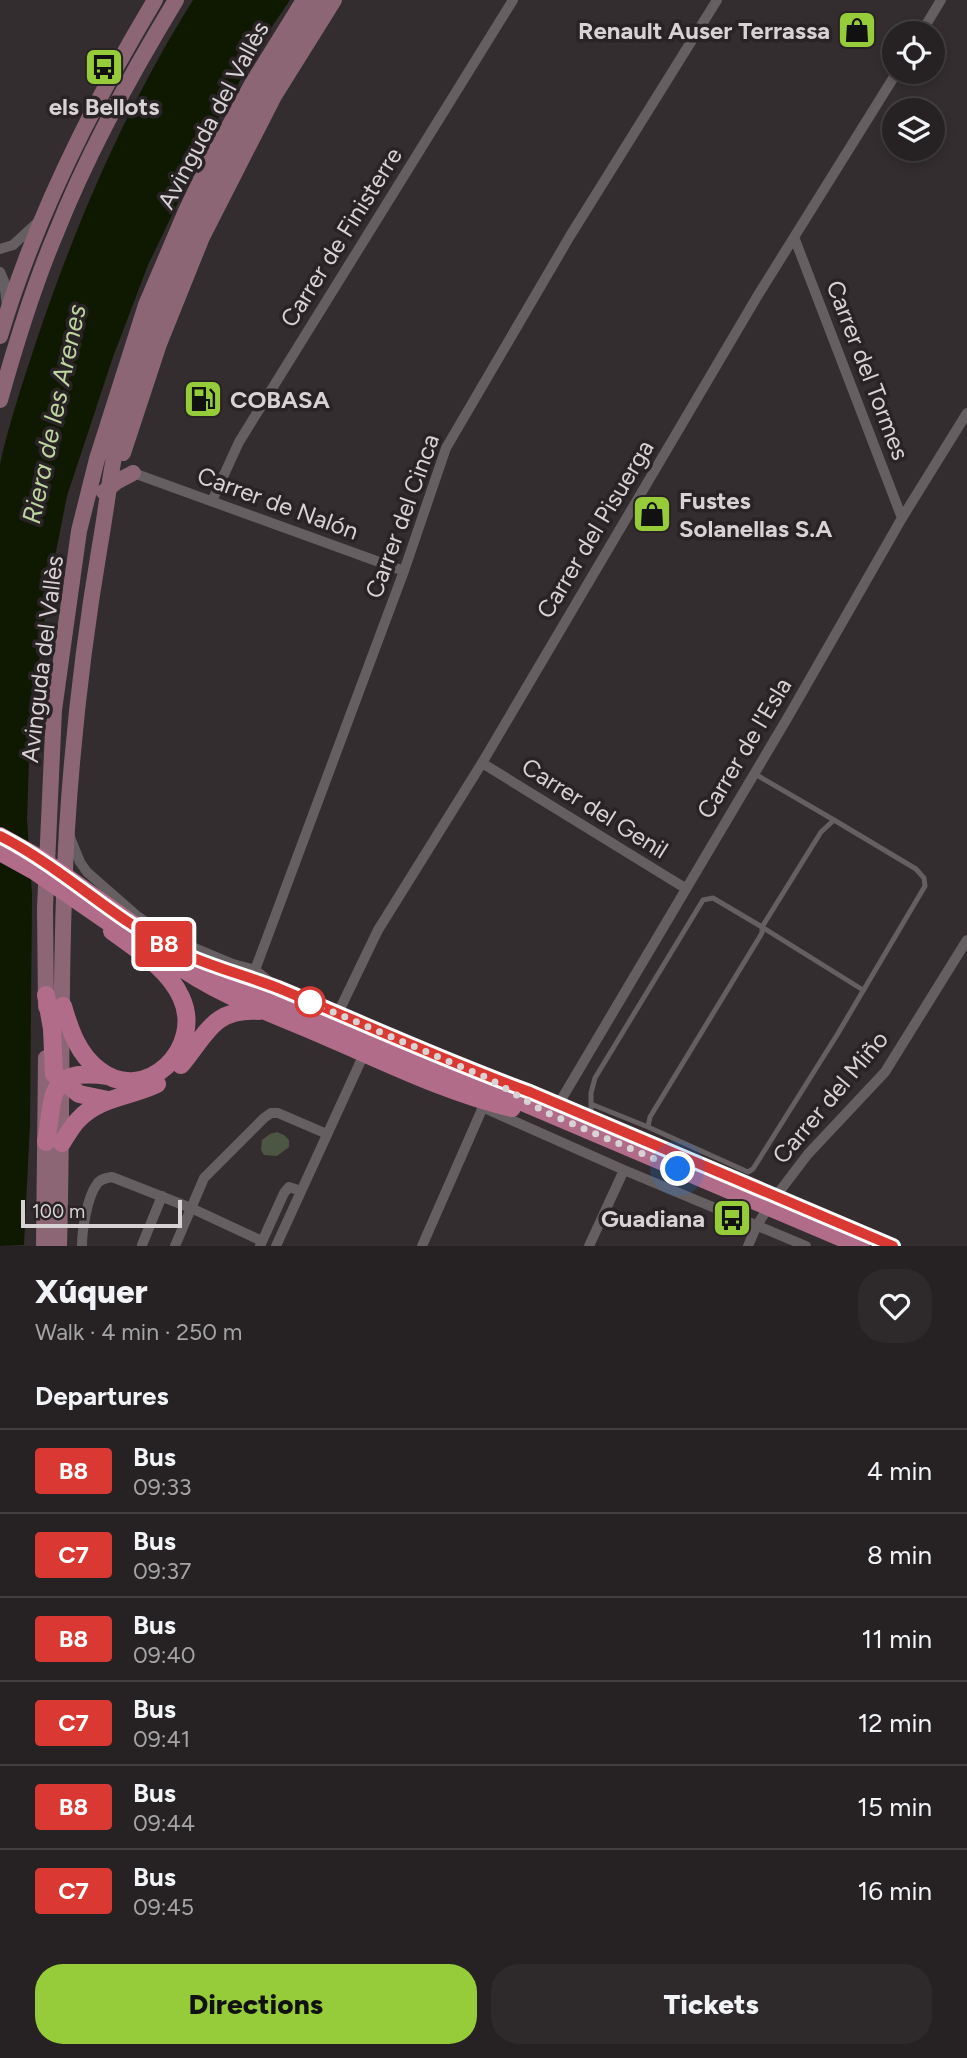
<!DOCTYPE html>
<meta charset="utf-8">
<style>
body{margin:0;font-family:Figtree,sans-serif;background:#2e2a2b;color:#f1f3f6;height:100vh;display:flex;flex-direction:column;font-size:26px;white-space:nowrap}
*{box-sizing:border-box;margin:0}
p{font-size:23px;color:#a4a4a6}
.icon{flex:none;width:38px;height:38px;fill:none;stroke:currentColor;stroke-width:2;stroke-linecap:round;stroke-linejoin:round}
.map{position:relative;height:1246px;overflow:hidden}
.side{display:flex;flex-direction:column;background:#262223;flex:1}
.side>*{flex:none}
.badge{padding:0 14px;border-radius:5px;font-size:24px;line-height:46px}
.controls{position:absolute;left:882px;top:21px;display:grid;gap:14px}
.controls a{display:grid;place-items:center;width:63px;height:63px;border-radius:50%;background:#262223;box-shadow:0 4px 10px #0003,0 0 0 2px #423f41;font-size:35px}
.scale{position:absolute;left:21px;bottom:18px;width:161px;box-sizing:border-box;padding-left:7px;border:4px solid #d7d3d4;border-top:0;font-size:19px;line-height:24px;white-space:nowrap;color:#d7d3d4;-webkit-text-stroke:5px #292325;paint-order:stroke}
.you{position:absolute;width:35px;height:35px;margin:-18px;border:5px solid #fff;border-radius:50%;background:#1a73e8;box-shadow:0 0 0 10px #1a73e833}
.map>.badge{position:absolute;translate:-50% -50%;box-shadow:0 0 0 4px #fff}
h2{padding:0 35px;font-size:26px;line-height:63px}
.round{display:grid;place-items:center;flex:none;width:74px;height:74px;border-radius:28px;background:#2e2a2b}
.head{display:flex;align-items:center;justify-content:space-between;height:119px;padding:0 35px}
h1{font-size:33px;font-weight:800;line-height:52px}
.button{display:flex;gap:14px;margin-top:auto;padding:14px 35px}
.button a{flex:1;height:80px;border-radius:28px;background:#96cc3a;color:#111;font-size:28px;font-weight:800;line-height:80px;text-align:center}
.button a+a{background:#2e2a2b;color:#f1f3f6}
ul{padding:0;list-style:none}
li{display:flex;align-items:center;gap:21px;height:84px;padding:0 35px;border-top:2px solid #423f41}
li div{flex:1}
li b{display:block;font-size:26px}
li em{font-style:normal}
li .badge{min-width:77px;font-weight:700;text-align:center}
.map>svg:first-child{display:block}
.green{fill:#4d5543}
.water{fill:#0f1901}
.lines{fill:none;stroke-linecap:round;stroke-linejoin:round}
.service{stroke:#665f61;stroke-width:5}
.minor{stroke:#665f61;stroke-width:10}
.secondary{stroke:#8c6675;stroke-width:16}
.primary{stroke:#b16c8a;stroke-width:18}
.line-casing{stroke:#fff;stroke-width:16}
.line{stroke:#da3832;stroke-width:10}
.walk{stroke:#d7d3d4;stroke-width:7;stroke-dasharray:0 12.6}
.stop-dot{fill:#fff;stroke:#da3832;stroke-width:3.5}
.labels{text-anchor:middle;dominant-baseline:central;stroke-width:7;stroke-linejoin:round;paint-order:stroke}
.poi-label{font-size:24px;font-weight:bold;fill:#d7d3d4;stroke:#292325;text-anchor:end}
.street-label{font-size:24px;fill:#d7d3d4;stroke:#292325}
.water-label{font-size:26px;font-style:italic;fill:#bdd59f;stroke:#292325}
</style>
<div class="map">
<svg width="967" height="1246" viewBox="0 0 967 1246">
<rect width="100%" height="100%" fill="#332d2f"/>
<path class="green" d="M277,1132L284,1135L289,1140V1147L277,1156L264,1155L261,1150L262,1140L270,1134Z"/>
<path class="water" d="M193,0H290L269,31L219,117L148,265L113,357L67,496L48,592L30,733L27,819L32,894L30,1124L24,1245L0,1246V464C9,423 23,382 36,342C76,223 126,107 193,0Z"/>
<g class="lines">
<path class="service" d="M755,774L834,820
M591,1104L648,1127
M591,1117V1093L595,1078L703,900L713,898L762,927V933L650,1117L648,1127L748,1172L753,1169L837,1035L925,886L924,878L916,869L834,820L821,832L762,927L863,990"/>
<path class="minor" d="M921,33L941,0
M794,237L902,518
M0,249L13,245L38,222
M0,272L4,281L7,307
M139,475L404,571
M212,501L239,442L513,0
M482,763L685,888
M69,835L80,862L87,872L136,915L152,926L190,946L233,964L255,970L276,987L490,1079L530,1092L893,1246
M255,970L404,571L446,448L570,236L717,0
M338,1013L378,930L482,763L758,295L897,72
M558,1105L788,717L902,518L967,413
M482,1107L624,1170L806,1246
M142,1245L162,1196
M82,1246C82,1231 87,1197 97,1184C100,1179 106,1178 112,1177L191,1208L262,1241
M175,1246L204,1178L264,1118L271,1113H278L327,1134
M260,1246L284,1193L289,1187L301,1191
M276,1246L364,1054
M422,1246L483,1107
M589,1246L624,1170
M748,1246L757,1225L776,1196L808,1154L885,1072L967,940"/>
<path class="secondary" d="M0,336C35,218 92,105 155,0
M0,400C16,343 33,287 56,233C88,152 131,74 176,0
M123,453L159,344L202,237L274,96L334,0
M104,492L116,482L133,473
M46,1007L45,908L54,710L79,531L97,459L146,305L186,211L207,167L252,84L304,0
M44,1246L46,1058
M59,1246C63,1107 59,968 67,829C73,734 84,639 100,545C108,500 112,454 124,410C165,265 235,125 319,0"/>
<path class="primary" d="M0,836L41,859L141,930L212,970L861,1246
M0,852L36,872L126,934
M173,962C219,996 275,1014 327,1037C388,1063 448,1093 512,1108
M46,995L52,1029L54,1074L79,1094L108,1100
M63,1006C70,1030 78,1054 99,1070C145,1106 205,1048 181,997C168,968 136,949 112,931
M181,1065C207,1034 213,1008 259,1011
M46,1142C55,1093 46,1068 108,1076
M62,1143C67,1135 72,1126 78,1120C99,1097 131,1097 157,1084"/>
</g>
<g class="lines">
<g class="line-casing">
<path id="line" d="M0,836C61,867 109,915 169,947C204,965 242,974 278,988C362,1023 445,1061 530,1092L893,1246"/>
</g>
<use href="#line" class="line"/>
<path class="walk" d="M310,1002L490,1079L545,1112L678,1169"/>
</g>
<defs>
<g id="shop-square" transform="scale(2.0125)"><rect x="-9" y="-9" width="18" height="18" rx="4" fill="#96cc3a" stroke="#292325"/><path d="M-5-2.5h2.3a2.7 3.5 0 0 1 5.4 0H5L5.5 6h-11ZM-1.5-2.5h3a1.5 2.3 0 0 0-3 0Z" fill="#111"/></g>
<g id="bus-square" transform="scale(2.0125)"><rect x="-9" y="-9" width="18" height="18" rx="4" fill="#96cc3a" stroke="#292325"/><path d="M-5-6H5V4H4V6H2V4H-2V6H-4V4H-5ZM-3.5-4V0h7V-4ZM-3.5 1.2v1.5H-2V1.2ZM2 1.2v1.5H3.5V1.2Z" fill="#111"/></g>
<g id="fuel-square" transform="scale(2.0125)"><rect x="-9" y="-9" width="18" height="18" rx="4" fill="#96cc3a" stroke="#292325"/><path d="M-5.5-6h7V0h2V4h1.3V-2.5L3-4.5l.8-.8L6-3V5H2.5V1h-1V6h-7ZM-4.2-4.7v3.2H.2V-4.7Z" fill="#111"/></g>
</defs>
<g fill-rule="evenodd">
<use href="#shop-square" x="857" y="30"/>
<use href="#bus-square" x="104" y="67"/>
<use href="#fuel-square" x="203" y="399"/>
<use href="#shop-square" x="652" y="514"/>
<use href="#bus-square" x="732" y="1218"/>
</g>
<circle class="stop-dot" cx="310" cy="1002" r="14"/>
<g class="labels">
<g class="poi-label">
<text x="830" y="30">Renault Auser Terrassa</text>
<text x="104" y="106" text-anchor="middle">els Bellots</text>
<text x="230" y="399" text-anchor="start">COBASA</text>
<text x="679" y="500" text-anchor="start">Fustes<tspan x="679" dy="28">Solanellas S.A</tspan></text>
<text x="705" y="1218">Guadiana</text>
</g>
<g class="street-label">
<text transform="translate(213 115) rotate(-62)">Avinguda del Vallès</text>
<text transform="translate(341 237) rotate(-58)">Carrer de Finisterre</text>
<text transform="translate(868 370) rotate(69)">Carrer del Tormes</text>
<text transform="translate(278 503) rotate(20)">Carrer de Nalón</text>
<text transform="translate(402 516) rotate(-70)">Carrer del Cinca</text>
<text transform="translate(595 529) rotate(-59)">Carrer del Pisuerga</text>
<text transform="translate(42 659) rotate(-83)">Avinguda del Vallès</text>
<text transform="translate(744 748) rotate(-59)">Carrer de l'Esla</text>
<text transform="translate(595 808) rotate(32)">Carrer del Genil</text>
<text transform="translate(830 1097) rotate(-50)">Carrer del Miño</text>
</g>
<g class="water-label">
<text transform="translate(54 414) rotate(-78)">Riera de les Arenes</text>
</g>
</g>
</svg>
<div class="controls">
<a><svg class="icon" aria-label="locate" viewBox="0 0 24 24"><circle cx="12" cy="12" r="6"/><path d="M12 2v4M12 18v4M2 12h4M18 12h4"/></svg></a>
<a><svg class="icon" aria-label="layers" viewBox="0 0 24 24"><path d="M12 4l9 5-9 5-9-5zM3 14l9 5 9-5"/></svg></a>
</div>
<div class="scale">100 m</div>
<div class="you" style="left:678px;top:1169px"></div>
<b class="badge" style="left:164px;top:944px;background:#da3832;color:#fff">B8</b>
</div>
<section class="side">
<div class="head"><div><h1>Xúquer</h1><p>Walk · 4 min · 250 m</p></div><a class="round"><svg class="icon" aria-label="heart" viewBox="0 0 24 24"><path d="M12 20l-8-8c-3-5 5-10 8-4 3-6 11-1 8 4z"/></svg></a></div>
<h2>Departures</h2>
<ul>
<li><span class="badge" style="background:#da3832;color:#fff">B8</span><div><b>Bus</b><p>09:33</p></div><em>4 min</em></li>
<li><span class="badge" style="background:#da3832;color:#fff">C7</span><div><b>Bus</b><p>09:37</p></div><em>8 min</em></li>
<li><span class="badge" style="background:#da3832;color:#fff">B8</span><div><b>Bus</b><p>09:40</p></div><em>11 min</em></li>
<li><span class="badge" style="background:#da3832;color:#fff">C7</span><div><b>Bus</b><p>09:41</p></div><em>12 min</em></li>
<li><span class="badge" style="background:#da3832;color:#fff">B8</span><div><b>Bus</b><p>09:44</p></div><em>15 min</em></li>
<li><span class="badge" style="background:#da3832;color:#fff">C7</span><div><b>Bus</b><p>09:45</p></div><em>16 min</em></li>
</ul>
<div class="button"><a>Directions</a><a>Tickets</a></div>
</section>
